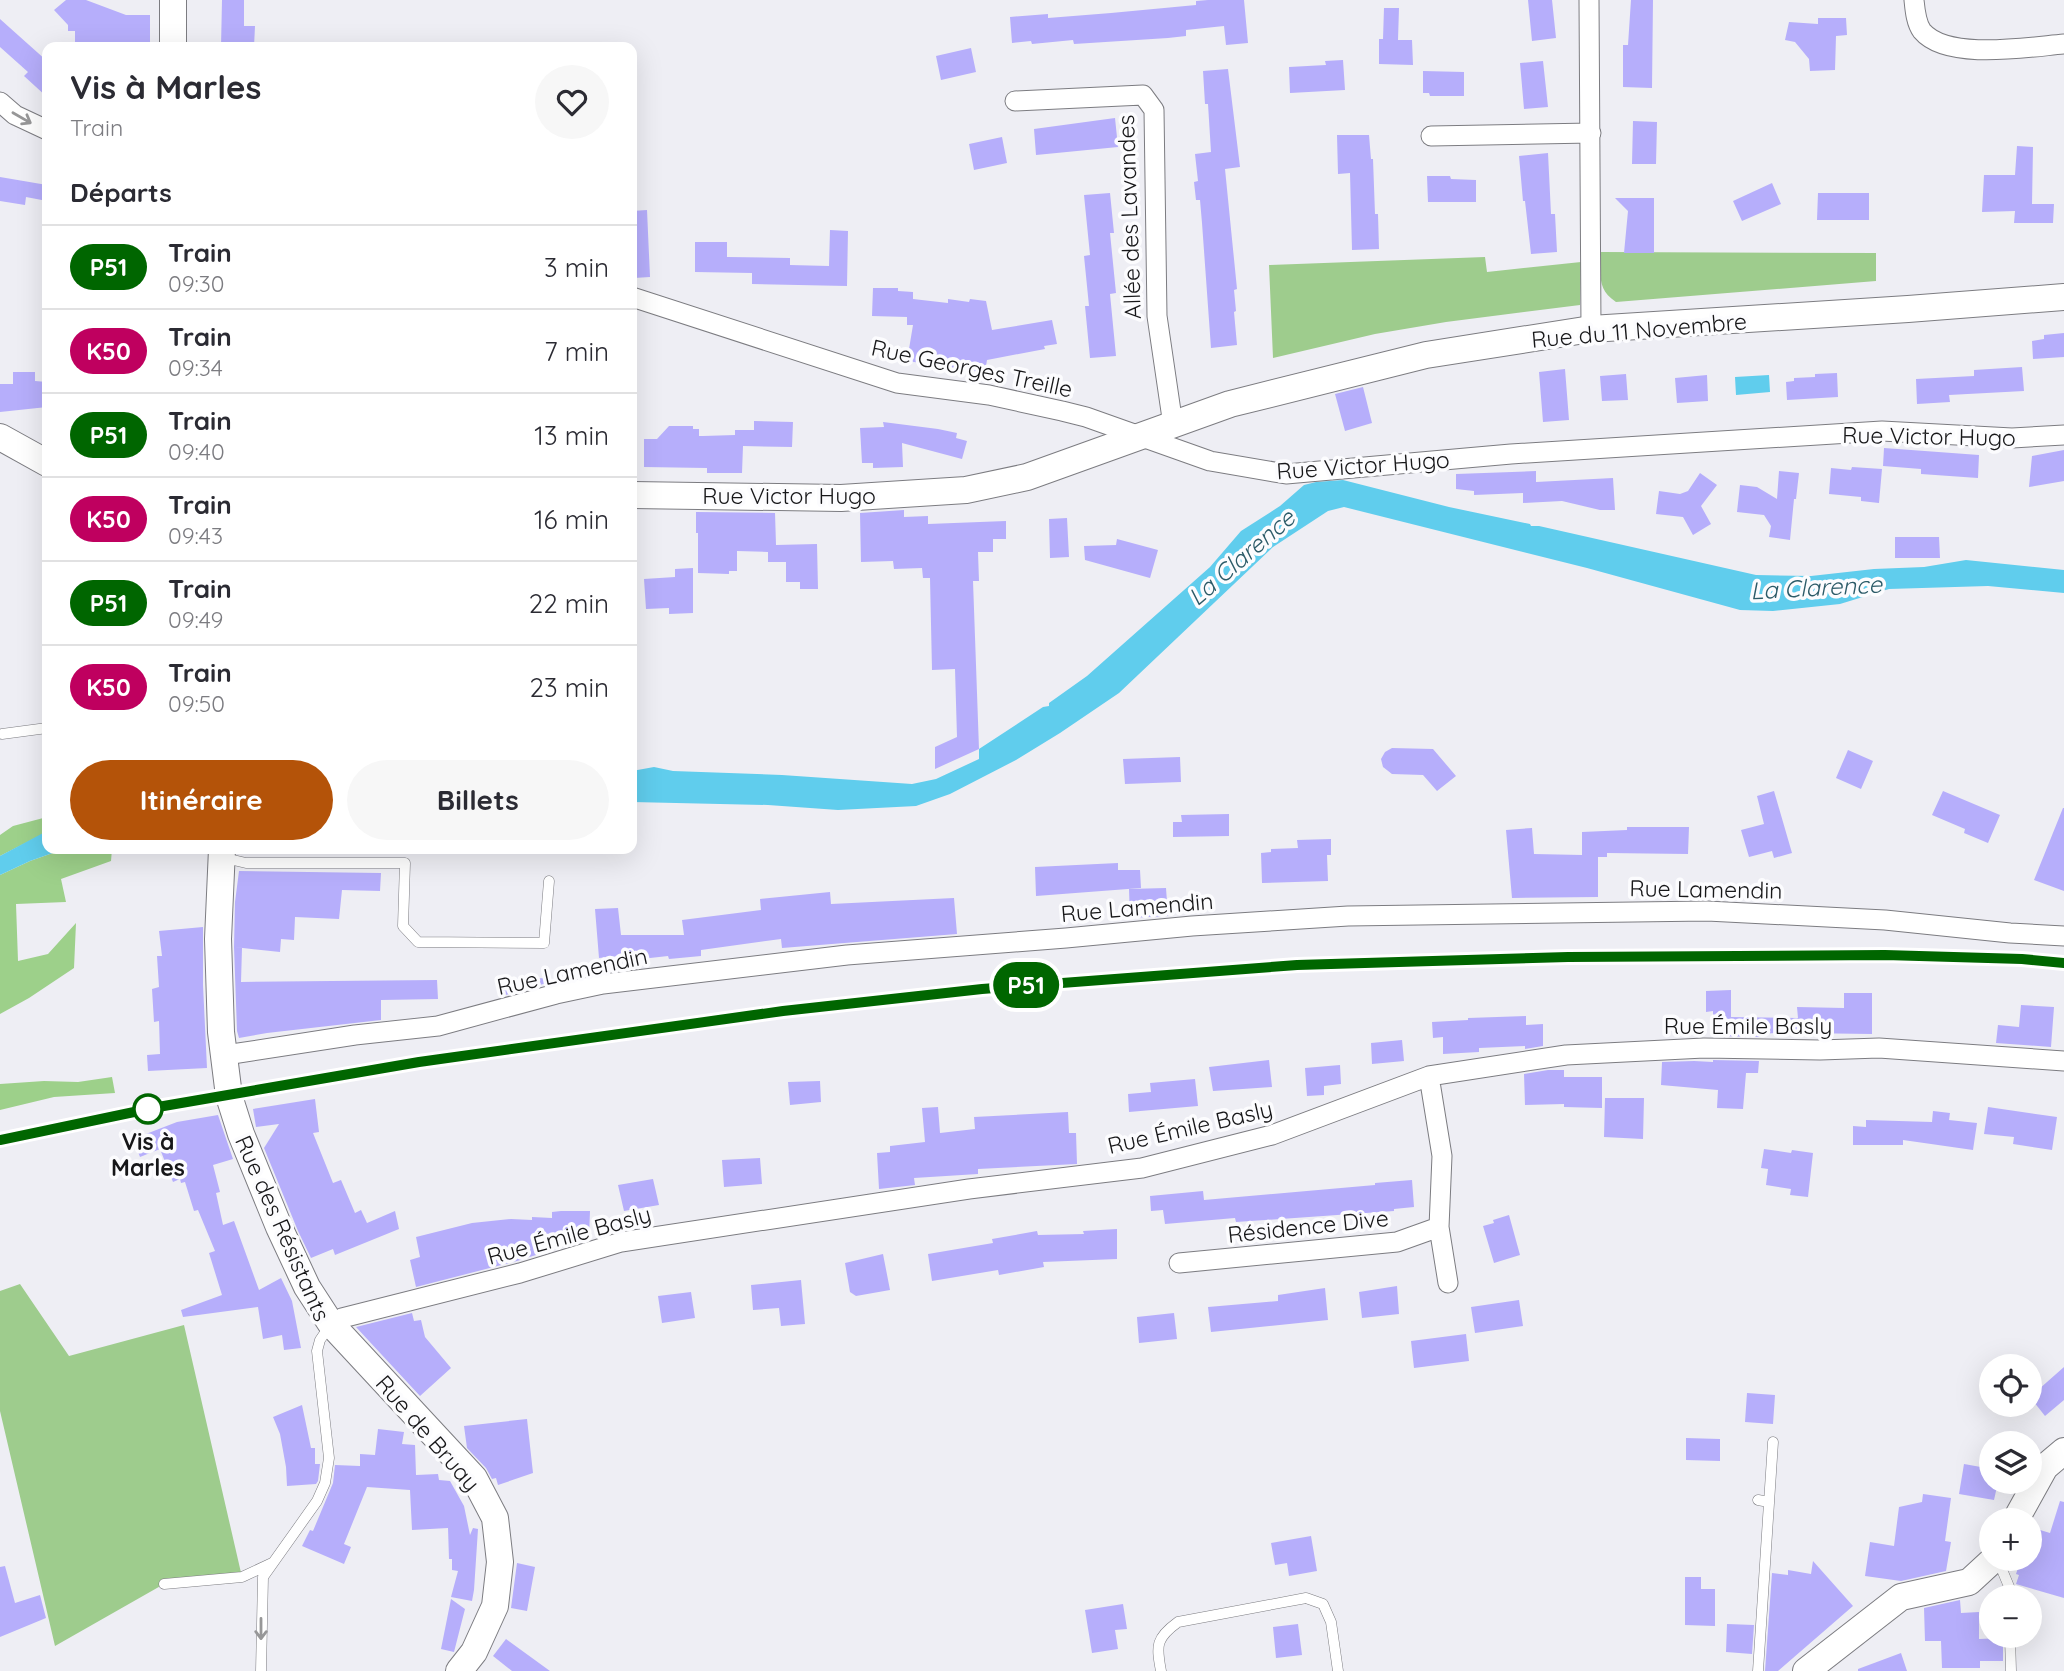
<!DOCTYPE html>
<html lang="fr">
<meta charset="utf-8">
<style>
body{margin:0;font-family:Quicksand,sans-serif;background:#f7f7f7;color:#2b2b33;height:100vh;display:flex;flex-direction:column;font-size:26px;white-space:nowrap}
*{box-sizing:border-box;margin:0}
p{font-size:23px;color:#7c7c81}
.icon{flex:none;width:38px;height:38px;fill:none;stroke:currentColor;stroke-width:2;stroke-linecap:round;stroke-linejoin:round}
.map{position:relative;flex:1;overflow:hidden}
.side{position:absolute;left:42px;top:42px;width:595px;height:812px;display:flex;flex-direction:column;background:#fff;border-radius:14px;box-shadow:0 7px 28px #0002}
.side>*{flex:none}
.badge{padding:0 14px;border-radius:23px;font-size:24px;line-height:46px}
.tools{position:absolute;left:1979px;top:1354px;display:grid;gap:14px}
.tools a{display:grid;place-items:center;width:63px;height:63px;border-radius:50%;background:#fff;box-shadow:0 7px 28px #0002;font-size:35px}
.map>.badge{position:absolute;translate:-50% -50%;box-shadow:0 0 0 4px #fff}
h2{padding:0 28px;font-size:26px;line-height:63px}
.round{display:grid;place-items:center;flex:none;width:74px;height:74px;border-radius:37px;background:#f7f7f7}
.overview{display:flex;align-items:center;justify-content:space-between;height:119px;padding:0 28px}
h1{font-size:33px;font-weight:700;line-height:52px}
.cta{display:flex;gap:14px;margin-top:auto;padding:14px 28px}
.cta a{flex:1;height:80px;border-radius:42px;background:#b45309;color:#fff;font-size:28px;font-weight:700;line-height:80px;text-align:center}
.cta a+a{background:#f7f7f7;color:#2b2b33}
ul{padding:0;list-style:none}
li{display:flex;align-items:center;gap:21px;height:84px;padding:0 28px;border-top:2px solid #e1e1e2}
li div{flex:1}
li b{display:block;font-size:26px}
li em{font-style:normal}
li .badge{min-width:77px;font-weight:700;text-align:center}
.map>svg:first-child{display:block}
.green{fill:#9ecc8d}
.forest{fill:#9dd08a}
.water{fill:#60cded}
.building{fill:#b6aefb}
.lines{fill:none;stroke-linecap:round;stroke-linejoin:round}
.lane-casing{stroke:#7c7c81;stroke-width:11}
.street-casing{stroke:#7c7c81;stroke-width:21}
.secondary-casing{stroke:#7c7c81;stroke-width:28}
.lane{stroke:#fff;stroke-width:10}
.street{stroke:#fff;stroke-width:19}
.secondary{stroke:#fff;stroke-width:26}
.rail{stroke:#87878b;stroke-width:5;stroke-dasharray:3.5 7;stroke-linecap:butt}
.oneway{stroke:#979798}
.line-casing{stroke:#fff;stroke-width:16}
.line{stroke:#060;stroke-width:10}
.stop-dot{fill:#fff;stroke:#060;stroke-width:3.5}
.labels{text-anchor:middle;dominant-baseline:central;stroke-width:7;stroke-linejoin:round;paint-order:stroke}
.street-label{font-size:23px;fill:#171719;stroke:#fcfcfe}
.stop-label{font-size:23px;font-weight:bold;fill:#171719;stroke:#fcfcfe}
.water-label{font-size:24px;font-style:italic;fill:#2c5b68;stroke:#fcfcfe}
</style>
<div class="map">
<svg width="2064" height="1671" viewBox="0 0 2064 1671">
<rect width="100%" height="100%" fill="#eeeef4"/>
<path class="green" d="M1601,252L1876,253V281L1616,302C1596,289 1601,274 1601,252Z
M1485,257L1487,272L1581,262L1580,305L1446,322L1375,334L1273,358L1269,265Z
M20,1284L69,1356L184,1325L242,1577L164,1584L55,1646L0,1411V1291Z"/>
<path class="forest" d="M47,817V832L0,856V835L13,826Z
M64,849H112L111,861L61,879L66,902L16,904L18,961L48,954L76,923L74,968L29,998L0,1014V875L30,861Z
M112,1077L115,1093L54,1097L0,1110V1084L44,1081L78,1082Z"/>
<path class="water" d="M1769,375L1770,392L1736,395L1735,377Z
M1343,480L1449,507L1530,524L1531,526H1539L1756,575L1811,576L1874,569L1924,567L1966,560L2064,570V593L1988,586L1889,589L1840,604L1773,611L1740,610L1587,568L1344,507L1328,511L1273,547L1119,693L1060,733L1016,760L950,794L916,806L838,810L768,805L632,802V771L654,767L673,771L782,775L912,784L936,779L979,759V749L1043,707L1049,706V703L1087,676L1210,567L1241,531L1280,506L1304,485L1316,482Z
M45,832H47V849H64L30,861L0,875V856Z"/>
<path class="building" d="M66,0H86L126,15H150V47H82V42H75V31H68V25L54,10Z
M222,0H244V26H255L254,47H221Z
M1208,0H1244L1248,43L1226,45L1224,26L1186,30V36L1168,38L1074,44L1073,40L1032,44L1031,41L1012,43L1010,17L1048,14V18L1111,13L1196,5V1Z
M1528,0H1552L1556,38L1532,41Z
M1631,0H1653L1652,88L1623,87V45H1628Z
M1384,8H1399L1398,40H1412L1413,65L1379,64V39H1383Z
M1818,18H1846L1847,35L1836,36L1835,70L1810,71L1809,59L1795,42L1785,40L1789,22L1818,24Z
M0,19L47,61V97L24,76L28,72L0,47Z
M971,48L976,72L941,80L936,56Z
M1343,60L1345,90L1290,93L1289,67L1326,65L1325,61Z
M1543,61L1548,107L1524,109L1520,63Z
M1228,69L1240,167L1225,169L1237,289L1234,290L1236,311L1234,312L1237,345L1211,348L1202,223L1200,200H1196L1194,182L1198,181L1195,154L1211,152L1208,104H1205L1203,71Z
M1423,71L1464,72V96H1430L1429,93H1423Z
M1115,118L1118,147L1036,155L1034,129Z
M1633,121L1657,122L1656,164H1632Z
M1337,135H1369L1371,159H1373L1375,214H1378L1379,249L1352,250L1350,173L1338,174Z
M1002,137L1007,163L974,170L969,144Z
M2017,146L2033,147L2032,204H2054L2053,223H2014L2015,211L1982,212L1984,175H2015Z
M1548,153L1551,214H1555L1557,252L1531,254L1525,201H1523L1519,156Z
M1427,176H1450L1451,179L1476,180V202H1428Z
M0,177L47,185V201L26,197L25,205L0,201Z
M1772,183L1781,204L1742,221L1733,201Z
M1110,193L1114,233H1110L1116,293L1110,294L1116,356L1090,358L1085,306H1089L1084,256L1090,255L1084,195Z
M1818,193H1869V220H1817Z
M1615,198H1654V253H1624L1628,211Z
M647,210L650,277L634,278L632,211Z
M830,230L848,231L847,286L752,284V273L695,272V242H727V257L790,258V265L829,266Z
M873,288H898V291L913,292V299L948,303V299L969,302L970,299L986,301L992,330L1052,320L1057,344L1044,346L1045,349L987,360L985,372L907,361L913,325H907V317L872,316Z
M2064,333V357L2033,359L2032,341L2044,339V335Z
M2022,367L2024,391L1949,395L1950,402L1917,404L1916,379L1974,376V370Z
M1565,369L1569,420L1543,422L1539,372Z
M13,372H35V381L47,382V407L0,412V384H13Z
M1837,373L1838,397L1787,400L1786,382L1794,381V378L1815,377V374Z
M1626,374L1628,400L1602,401L1600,376Z
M1707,375L1708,401L1677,403L1675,378Z
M1363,387L1372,423L1345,431L1335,394Z
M754,421L793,422L792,447L743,446L742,473H707V468L644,467V439H657L669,426H693V429H699V436H703L735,435V430H754Z
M883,422L938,429L957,433L956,438L967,441L962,459L902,443L903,467L873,468V463H862L860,428L884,427Z
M1884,448L1979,455L1978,478L1921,474V469L1883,466Z
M2064,450V481L2029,487L2032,456Z
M1852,467L1882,469L1879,503L1861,501V497L1829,494L1831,468L1851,470Z
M1536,471V482L1613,478L1615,510H1600L1562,501L1523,503V493L1474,495V491L1456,489V474Z
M1779,471L1799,473L1796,499H1794L1790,540L1769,537L1771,526L1764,515L1737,512L1740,485L1757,487L1777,499Z
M1700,473L1717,485L1701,506L1711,524L1693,535L1683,517L1656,514L1659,491L1680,494L1688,491Z
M904,510V517L928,516V524L1006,521V539H993V552H978L979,581H973L979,749L935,769V747L957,737L955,669L932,670L930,578H923L922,568L894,569L893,561L861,562L860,513Z
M696,512L775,513L776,545L817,544L818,589H800V582H786V562H768V552L737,551V571H729V574L698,573V533H696Z
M1067,518L1069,557L1050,558L1049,519Z
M1895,537H1939L1940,558H1895Z
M1117,539L1158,550L1150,578L1085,560L1084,546L1116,545Z
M693,568V613L669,614V608L646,609L644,579L675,577V569Z
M1392,748L1433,749L1456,776L1437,791L1423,775L1392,774L1383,767L1381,759L1385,752Z
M1848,750L1873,761L1861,789L1836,778Z
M1180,757L1181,782L1125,784L1123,759Z
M1774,791L1792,853L1774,858L1772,851L1749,857L1741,830L1764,824L1757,796Z
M1943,791L2000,815L1988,843L1964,833L1965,829L1932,815Z
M2063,808H2064V891L2034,880Z
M1229,814V836L1173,837V822H1182L1181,815Z
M1627,827H1689L1688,854L1607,853V857H1598V897L1512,898L1506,830L1532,828L1534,854L1582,855V832L1627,830Z
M1331,839V855H1327L1328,881L1262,883L1261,853L1271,852V849L1298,848L1297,840Z
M1118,863V870H1140L1141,888L1036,896L1035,867Z
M239,871L381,873L380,891L342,890L339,919L295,917L294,940L281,939L280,952L234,947L235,902Z
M1166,888L1168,916L1130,918L1129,889Z
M830,892L831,904L954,898L957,934L782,948L781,939L701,950V956L669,959L668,956L641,959V954L599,958L595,909L618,908L621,935H684L682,920L761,910L760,899Z
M203,927V985L207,1068L148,1071L147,1055L160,1054L159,1021L154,1022L152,989L159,987L157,956H162L159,931Z
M234,947L242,948L241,982L437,980L438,999L381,1000V1020L267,1033L239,1038L237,1031Z
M550,978V982L502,996V979Z
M1731,990V1017L1798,1018L1797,1007L1844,1008V993H1872V1034L1798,1033V1031L1763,1034L1762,1037L1713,1036V1011L1706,1012V991Z
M2021,1005L2054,1007L2051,1047L1996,1043L1998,1025L2019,1027Z
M1526,1016V1025L1543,1024V1046L1525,1049V1046L1479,1048V1052L1443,1054V1037L1433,1038L1432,1022L1468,1020V1018Z
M1402,1040L1404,1061L1372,1064L1371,1043Z
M1269,1060L1272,1087L1213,1091L1209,1067Z
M1713,1060L1759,1061L1758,1073H1746L1743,1109L1717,1108L1718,1090L1661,1085L1662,1062L1694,1061L1713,1062Z
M1340,1065L1341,1084L1324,1086V1095L1307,1096L1305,1068Z
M1548,1070H1564V1077H1602V1108L1564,1107V1104L1525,1105L1524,1074Z
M1195,1079L1198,1106L1129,1112L1128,1094L1151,1092L1150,1083Z
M820,1081L821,1102L790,1105L788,1082Z
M1605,1098H1644L1643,1139L1604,1137Z
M315,1099L319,1132L313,1133L333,1183L341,1180L355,1213L361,1210L367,1223L395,1211L399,1229L335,1255L333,1249L311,1258L298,1231L264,1148L279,1124L256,1127L253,1109Z
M938,1107L940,1133L975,1129L974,1117L1068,1112L1069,1133H1076L1077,1164L978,1169V1174L914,1178L915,1185L879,1189L877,1153L890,1152V1146L925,1142L922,1108Z
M1988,1107L2057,1117L2052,1150L2013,1144L2014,1137L1984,1134Z
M1933,1111L1950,1113L1949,1120L1977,1123L1973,1150L1903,1140V1145H1853V1126L1866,1127V1120L1932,1122Z
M218,1115L233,1159L213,1165L220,1192L216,1193L223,1225L234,1221L259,1290L281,1278L292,1301L301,1348L284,1350L282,1335L263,1339L258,1307L183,1317L181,1310L222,1295L209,1253L215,1251L198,1210L194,1211L185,1182L181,1183L180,1179L173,1182L160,1149L140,1157L133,1139L177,1122Z
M1764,1149L1791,1153L1792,1150L1813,1153L1808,1197L1790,1195L1791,1189L1766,1185L1768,1169L1761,1168Z
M760,1158L762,1184L724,1187L722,1160Z
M653,1179L659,1205L624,1211L618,1185Z
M1412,1180L1414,1207L1394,1209V1211L1236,1222L1235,1218L1165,1224L1163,1210L1151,1211L1150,1196L1203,1191L1204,1200L1375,1185V1183Z
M561,1211H590L589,1237H551L550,1251L537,1250L536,1255L517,1261L416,1287L410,1260L420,1257L416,1237L472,1223L511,1219L532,1220V1217L552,1218V1212Z
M1509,1215L1520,1255L1494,1263L1483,1226L1494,1223L1493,1220Z
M1117,1229V1259L1043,1262L1044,1267L999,1275L998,1270L932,1281L928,1254L993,1243L992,1239L1037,1231L1038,1235L1084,1234L1083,1231Z
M883,1254L890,1290L856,1296L850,1292L845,1263Z
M801,1280L805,1324L781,1326L779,1308L753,1310L751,1285Z
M1397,1286L1399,1314L1362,1318L1359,1292Z
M1325,1288L1328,1320L1211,1332L1208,1307L1278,1301V1295Z
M691,1292L695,1318L662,1323L658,1296Z
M1519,1300L1523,1326L1475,1333L1471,1307Z
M412,1313L414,1321L421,1320L425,1337L451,1368L420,1396L356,1327Z
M1174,1313L1177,1339L1139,1343L1137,1317Z
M1466,1334L1469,1361L1414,1368L1411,1341Z
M2064,1367V1400L2045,1416L2030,1397Z
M1747,1393L1775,1395L1773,1424L1745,1422Z
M302,1405L311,1448H315V1464H320L318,1481L316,1484L287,1486L286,1467L280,1434L273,1417Z
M527,1419L533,1473L498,1485L496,1478L492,1479L486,1468L467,1448L464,1426Z
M378,1429L404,1432L402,1444L415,1445L416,1475L438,1474L439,1480L450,1481L464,1506L470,1535L473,1528L478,1529L474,1590L472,1601L451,1597L458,1571L452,1570V1559H449L448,1528L412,1530L410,1490L367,1487L344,1544L351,1547L344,1564L302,1546L310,1530L313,1531L333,1483L335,1465L360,1466V1454L375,1455Z
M1686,1438L1720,1439V1461L1686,1460Z
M1964,1464L1992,1469V1482H1998L1994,1500L1959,1494Z
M1923,1494L1951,1498L1945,1541L1951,1542L1946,1571L1901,1581L1865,1576L1870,1542L1894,1546L1899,1507L1922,1502Z
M2060,1501L2064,1502V1598L2016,1584L2019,1575L2016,1574L2021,1559H2030V1527L2050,1533Z
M1311,1536L1317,1571L1289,1576L1287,1563L1275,1565L1271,1543Z
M1813,1561L1853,1606L1778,1671H1765L1772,1573L1788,1575V1570L1811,1574Z
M517,1563L535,1567L527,1611L511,1608Z
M5,1566L15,1603L40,1595L46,1618L0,1637V1567Z
M1685,1577H1701V1589H1715V1626L1685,1625Z
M451,1599L465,1609L454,1652L441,1649Z
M1960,1600L1961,1613L1979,1612V1639L2003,1638V1661H1980V1668H1942L1941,1641H1925L1924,1608Z
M1123,1604L1127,1629L1115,1630L1118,1649L1092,1653L1085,1610Z
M1298,1624L1302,1655L1276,1658L1273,1627Z
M1727,1624L1754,1625L1752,1654L1726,1652Z
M506,1639L550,1671H512L493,1656Z
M1901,1653L1907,1671H1858V1669Z"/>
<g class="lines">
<g class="lane-casing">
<path id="lane" d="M2,734L47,728
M225,858L246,863H405L403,926L418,942L544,943L549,881
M1758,1500L1769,1502
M1998,1560L2010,1589V1598
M164,1584L242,1577L272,1563
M2010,1636L2011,1671
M261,1671L263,1577L317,1501L325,1483L329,1458L317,1351L320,1340L331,1324
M1161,1671C1156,1645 1156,1638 1178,1622L1306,1598L1323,1604L1331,1622L1338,1671
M1758,1671L1773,1442"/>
</g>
<g class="street-casing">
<path id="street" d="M1589,0L1591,329
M1914,0C1915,10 1916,23 1922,31C1947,61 2029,47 2064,44
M1015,101L1143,95L1154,110L1157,316L1173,425
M0,102L15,115L47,130
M1431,136L1591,133
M632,297L897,383L989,395L1062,411L1086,417L1210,461L1286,474L1511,454L1882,431L2012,438L2064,435
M223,1057L232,1054L355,1035L438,1026L556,994L603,984L847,955L1066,938L1192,926L1348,916L1707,911L1885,920L2010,933L2064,936
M1429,1076L1442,1156L1439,1227L1448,1283
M1179,1263L1397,1242L1439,1227
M331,1324L342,1318L520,1273L621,1242L969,1189L1142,1168L1272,1135L1429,1076L1566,1055L1704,1048L1820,1050L1879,1048L2064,1061"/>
</g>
<g class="secondary-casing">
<path id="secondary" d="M173,47V0
M0,437L47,463
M632,495L841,498L966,490L1027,477L1230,404L1426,355L1591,329L1908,309L2064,297
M222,849L218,939L221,1032L229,1096L241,1134L279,1227L307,1287L331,1324L474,1478L495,1518L500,1562L495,1606L474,1652L459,1671
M2015,1521L2045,1467L2064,1451
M1806,1671L1901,1597L1969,1582L1994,1559"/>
</g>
<use href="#lane" class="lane"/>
<use href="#street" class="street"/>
<use href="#secondary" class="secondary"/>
<path class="rail" d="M0,1140L158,1107L370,1070L540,1044L783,1011L982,989L1297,965L1568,957L1885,955L2022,959L2064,963"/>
</g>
<defs><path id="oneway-shaft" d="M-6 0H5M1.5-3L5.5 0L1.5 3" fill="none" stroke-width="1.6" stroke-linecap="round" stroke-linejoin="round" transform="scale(1.75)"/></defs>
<g class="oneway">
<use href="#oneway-shaft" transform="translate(22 118) rotate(30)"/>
<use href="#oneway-shaft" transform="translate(261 1629) rotate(90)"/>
</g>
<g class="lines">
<g class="line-casing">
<path id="line" d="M0,1140L158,1107L419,1062L783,1011L982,989L1297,965L1568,957L1885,955L2022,959L2064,963"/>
</g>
<use href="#line" class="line"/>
</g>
<circle class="stop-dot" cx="148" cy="1109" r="14"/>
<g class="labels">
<g class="street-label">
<text transform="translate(1129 217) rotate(-92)">Allée des Lavandes</text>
<text transform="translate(1639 330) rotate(-5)">Rue du 11 Novembre</text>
<text transform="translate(972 368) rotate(12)">Rue Georges Treille</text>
<text transform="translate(1929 436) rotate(1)">Rue Victor Hugo</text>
<text transform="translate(1363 465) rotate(-4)">Rue Victor Hugo</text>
<text x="789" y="495">Rue Victor Hugo</text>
<text transform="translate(1706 889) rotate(1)">Rue Lamendin</text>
<text transform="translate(1137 907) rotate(-5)">Rue Lamendin</text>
<text transform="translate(572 971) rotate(-12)">Rue Lamendin</text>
<text x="1748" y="1025">Rue Émile Basly</text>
<text transform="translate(1190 1127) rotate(-13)">Rue Émile Basly</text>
<text transform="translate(1308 1226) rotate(-6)">Résidence Dive</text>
<text transform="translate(283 1228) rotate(66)">Rue des Résistants</text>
<text transform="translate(569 1235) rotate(-15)">Rue Émile Basly</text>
<text transform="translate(428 1433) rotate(49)">Rue de Bruay</text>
</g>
<g class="stop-label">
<text x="148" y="1141">Vis à<tspan x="148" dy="26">Marles</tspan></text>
</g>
<g class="water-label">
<text transform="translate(1241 557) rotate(-41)">La Clarence</text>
<text transform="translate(1816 587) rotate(-3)">La Clarence</text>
</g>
</g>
</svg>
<div class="tools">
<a><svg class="icon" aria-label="locate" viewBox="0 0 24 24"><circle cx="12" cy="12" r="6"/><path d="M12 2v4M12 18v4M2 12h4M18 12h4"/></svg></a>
<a><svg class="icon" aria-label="layers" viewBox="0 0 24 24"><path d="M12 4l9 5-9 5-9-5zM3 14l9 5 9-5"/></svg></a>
<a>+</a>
<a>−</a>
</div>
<b class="badge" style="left:1026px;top:985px;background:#060;color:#fff">P51</b>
<section class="side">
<div class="overview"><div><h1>Vis à Marles</h1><p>Train</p></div><a class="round"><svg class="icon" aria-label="heart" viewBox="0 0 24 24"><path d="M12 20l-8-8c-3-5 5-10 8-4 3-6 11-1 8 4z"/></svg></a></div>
<h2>Départs</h2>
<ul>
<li><span class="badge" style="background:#060;color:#fff">P51</span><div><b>Train</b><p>09:30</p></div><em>3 min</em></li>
<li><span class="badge" style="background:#bf005f;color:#fff">K50</span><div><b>Train</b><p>09:34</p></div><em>7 min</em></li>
<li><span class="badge" style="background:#060;color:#fff">P51</span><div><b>Train</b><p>09:40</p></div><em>13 min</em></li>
<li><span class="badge" style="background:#bf005f;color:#fff">K50</span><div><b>Train</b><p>09:43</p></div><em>16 min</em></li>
<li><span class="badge" style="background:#060;color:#fff">P51</span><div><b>Train</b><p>09:49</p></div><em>22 min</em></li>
<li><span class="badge" style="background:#bf005f;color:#fff">K50</span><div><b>Train</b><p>09:50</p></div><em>23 min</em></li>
</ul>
<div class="cta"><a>Itinéraire</a><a>Billets</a></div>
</section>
</div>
